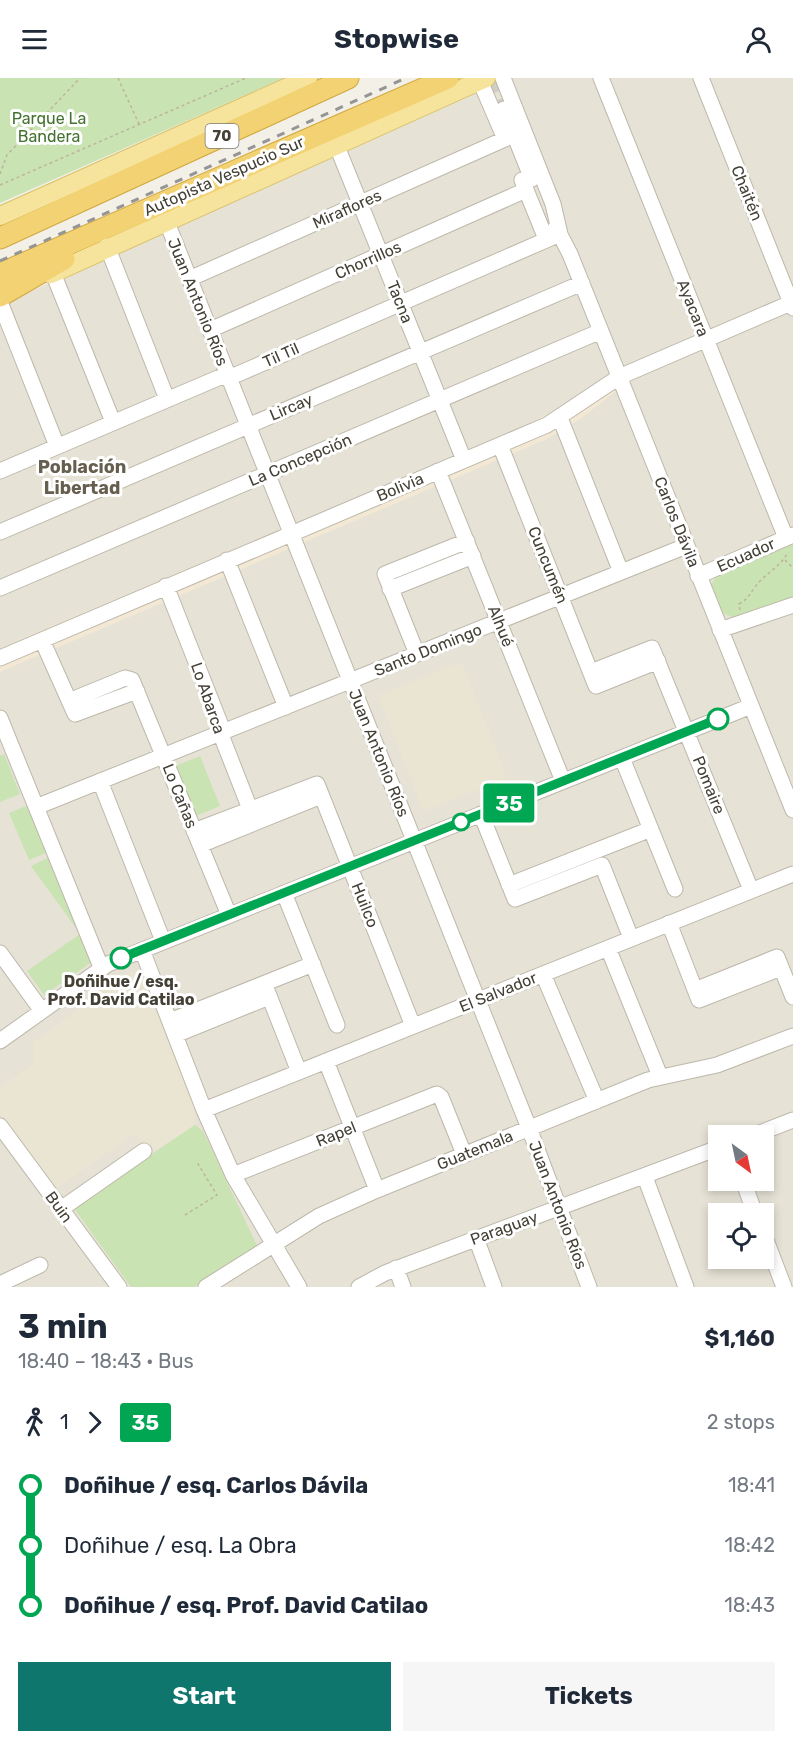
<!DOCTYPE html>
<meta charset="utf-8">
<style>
body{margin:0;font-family:Rubik,sans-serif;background:#f6f6f7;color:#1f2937;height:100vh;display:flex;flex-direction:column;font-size:22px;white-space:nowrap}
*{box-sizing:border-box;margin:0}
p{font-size:20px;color:#747a83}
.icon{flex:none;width:33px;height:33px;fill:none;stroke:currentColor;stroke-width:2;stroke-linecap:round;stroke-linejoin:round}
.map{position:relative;height:1209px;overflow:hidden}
.sheet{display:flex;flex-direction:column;background:#fff;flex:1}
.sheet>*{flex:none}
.badge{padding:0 12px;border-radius:4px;font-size:21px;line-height:39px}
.needle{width:39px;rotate:147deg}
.controls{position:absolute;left:708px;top:1047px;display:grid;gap:12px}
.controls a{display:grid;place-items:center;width:66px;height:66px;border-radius:0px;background:#fff;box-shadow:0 3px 9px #0003;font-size:30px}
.map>.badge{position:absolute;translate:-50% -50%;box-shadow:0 0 0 3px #fff}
.legs{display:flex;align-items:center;gap:9px;height:66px;padding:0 18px;font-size:20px}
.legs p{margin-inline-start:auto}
.overview{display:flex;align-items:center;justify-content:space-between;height:102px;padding:0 18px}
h1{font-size:33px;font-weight:700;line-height:45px}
.action{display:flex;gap:12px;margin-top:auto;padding:12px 18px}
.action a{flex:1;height:69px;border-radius:0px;background:#0f766e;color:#fff;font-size:24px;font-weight:700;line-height:69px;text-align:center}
.action a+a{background:#f6f6f7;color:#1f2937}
ul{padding:0 18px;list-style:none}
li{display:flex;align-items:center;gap:21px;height:60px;font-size:22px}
li i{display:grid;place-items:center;width:9px;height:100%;margin:0 8px;background:currentColor}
li i::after{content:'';width:15px;height:15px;margin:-8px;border:4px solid;border-radius:50%;background:#fff}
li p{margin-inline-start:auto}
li:first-child i{background:linear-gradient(#0000 50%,currentColor 0)}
li:last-child i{background:linear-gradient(currentColor 50%,#0000 0)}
header{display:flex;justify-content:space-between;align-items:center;height:78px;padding:0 18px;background:#fff;font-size:27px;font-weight:700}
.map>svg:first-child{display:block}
.residential{fill:#e6e2d5;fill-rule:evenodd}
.commercial{fill:#f2e8d4}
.education{fill:#eae5d2}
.green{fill:#c9e3b3}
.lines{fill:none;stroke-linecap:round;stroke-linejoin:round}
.minor-tunnel{stroke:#cfcdc4;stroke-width:15;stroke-dasharray:15 8;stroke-linecap:butt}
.minor-casing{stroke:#bdb8aa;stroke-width:17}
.major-casing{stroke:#dac26d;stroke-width:20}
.highway-casing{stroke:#d1a842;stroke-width:23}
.path{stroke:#bdb49d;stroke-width:1.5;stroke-dasharray:3 3;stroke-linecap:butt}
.minor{stroke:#fff;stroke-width:15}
.major{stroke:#f6e49c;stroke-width:18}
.highway{stroke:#f2d272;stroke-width:21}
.rail{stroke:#959595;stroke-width:3;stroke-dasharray:8 8;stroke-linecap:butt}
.line-1-casing{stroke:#fff;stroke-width:14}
.line-1{stroke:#00a651;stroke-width:9}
.stop-1-dot{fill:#fff;stroke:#00a651;stroke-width:3}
.labels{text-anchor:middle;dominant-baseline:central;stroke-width:6;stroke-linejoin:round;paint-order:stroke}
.shield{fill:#fff;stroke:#7c7972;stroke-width:1.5}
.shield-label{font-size:15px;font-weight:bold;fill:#444036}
.park-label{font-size:16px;fill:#42722e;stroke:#fff}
.street-label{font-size:16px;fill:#444036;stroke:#fff}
.stop-label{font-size:16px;font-weight:bold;fill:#444036;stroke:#fff}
.neighbourhood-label{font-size:18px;font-weight:bold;fill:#665f4f;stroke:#fff}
</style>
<header><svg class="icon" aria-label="menu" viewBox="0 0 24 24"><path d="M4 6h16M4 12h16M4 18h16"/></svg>Stopwise<svg class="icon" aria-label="person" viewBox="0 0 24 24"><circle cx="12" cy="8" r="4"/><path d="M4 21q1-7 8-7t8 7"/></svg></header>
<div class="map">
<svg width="793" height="1209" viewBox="0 0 793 1209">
<rect width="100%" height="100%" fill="#f2f0e7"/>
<path class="residential" d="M509,0H793V1209H0V227ZM718,1058H764V1102H718ZM718,1136H764V1180H718Z"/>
<path class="commercial" d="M610,295L615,314L579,342L547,361L0,594V570L525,348L557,331Z"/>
<path class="education" d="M462,584L507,700L423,733L378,617Z
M139,891L194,1025L195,1047L150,1076L136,1055L58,1109H52L0,1037V1010L33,986V965L118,900Z"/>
<path class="green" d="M0,0H284L0,125Z
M793,463V520L734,540L718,533L709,511L718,494Z
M4,676L20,716L0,724V678Z
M200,678L220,728L193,739L173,689Z
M31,726L51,773L29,782L9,735Z
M52,778L81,847L76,850L31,788Z
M83,854L96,881L44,917L27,893Z
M195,1047L203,1053L258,1170L195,1209H131L73,1129Z"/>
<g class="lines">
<path class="minor-tunnel" d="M491,0L504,31"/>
<g class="minor-casing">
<path id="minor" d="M601,0L786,460
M701,0L793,230
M480,3L505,61
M504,31L532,101
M336,66L464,382
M522,102L546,161
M166,142L529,1050L589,1209
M556,149L570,176L793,732
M107,168L167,321
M53,195L113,344
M189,201L505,61
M0,224L57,368
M210,252L526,112
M560,340L621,494
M500,367L596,608L658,583
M0,393L218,300L238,296L560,156L553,126L503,0
M438,393L563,703
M0,454L582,205
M227,482L286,629
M698,498L793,457
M166,508L220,645L223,662L250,731
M0,510L601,253
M390,511L473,478
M720,552L793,527
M42,562L75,636L137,613
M417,576L385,496L467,463
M0,580L547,347L619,299L793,224
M591,594L652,570L751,812
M69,623L125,600L132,602L229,837
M0,640L101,889
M622,680L675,811
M100,703L163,863
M36,729L686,468
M481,736L515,821L602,787L631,860
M194,753L317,706L413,948
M200,767L321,718
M509,807L651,751
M284,815L337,947
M669,845L699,922L781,890
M608,870L660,998
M142,872L204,1032L233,1097L299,1209
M0,875L42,933
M543,896L597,1023
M266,910L299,994
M695,912L777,879L793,919
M170,943L313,886
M175,957L269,919
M0,963L108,886L751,628
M326,983L377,1112
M204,1032L793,796
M0,1048L119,1209
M752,1058L793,1042
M233,1097L437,1016L441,1019L464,1076
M645,1099L686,1209
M743,1102L755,1136
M61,1131L144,1073
M764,1157L784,1209
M476,1160L494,1209
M396,1190L403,1209
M0,1206L40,1187
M206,1209L319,1138L377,1112L648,1002L717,987L793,958
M359,1209L385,1195L718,1070"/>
</g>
<g class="major-casing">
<path id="major" d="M0,138L308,0
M51,196L486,0"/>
</g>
<g class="highway-casing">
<path id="highway" d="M0,160L348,0
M0,196L448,0
M0,218L64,181"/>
</g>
<path class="path" d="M118,0L139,46
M0,96L7,77L80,0
M0,107L246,0
M785,482L793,490
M740,532L739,526C748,521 749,517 755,509C764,496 781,489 788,474
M185,1137L217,1117L198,1086L200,1084"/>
<use href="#minor" class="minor"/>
<use href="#major" class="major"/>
<use href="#highway" class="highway"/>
<path class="rail" d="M0,183L406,0"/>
</g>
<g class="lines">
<g class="line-1-casing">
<path id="line-1" d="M121,880L718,641"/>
</g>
<use href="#line-1" class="line-1"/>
</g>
<g class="stop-1-dot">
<circle cx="718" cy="641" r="10"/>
<circle cx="461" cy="744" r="8"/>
<circle cx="121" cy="880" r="10"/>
</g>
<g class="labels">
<rect class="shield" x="205.5" y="46" width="33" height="24" rx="4.5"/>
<g class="shield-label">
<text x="222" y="58">70</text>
</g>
<g class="park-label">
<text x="49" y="40">Parque La<tspan x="49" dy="18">Bandera</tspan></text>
</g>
<g class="street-label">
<text transform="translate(224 98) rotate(-24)">Autopista Vespucio Sur</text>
<text transform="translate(747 115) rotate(68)">Chaitén</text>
<text transform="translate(347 131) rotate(-24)">Miraflores</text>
<text transform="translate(368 182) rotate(-24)">Chorrillos</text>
<text transform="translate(198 224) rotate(68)">Juan Antonio Ríos</text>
<text transform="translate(400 224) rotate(68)">Tacna</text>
<text transform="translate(693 230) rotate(68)">Ayacara</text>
<text transform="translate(281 277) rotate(-24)">Til Til</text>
<text transform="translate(291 329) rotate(-23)">Lircay</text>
<text transform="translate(300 382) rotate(-23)">La Concepción</text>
<text transform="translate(400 409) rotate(-23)">Bolivia</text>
<text transform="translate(677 444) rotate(68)">Carlos Dávila</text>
<text transform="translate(746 477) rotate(-24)">Ecuador</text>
<text transform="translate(548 487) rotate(68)">Cuncumén</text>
<text transform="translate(501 548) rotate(68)">Alhué</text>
<text transform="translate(428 572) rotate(-22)">Santo Domingo</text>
<text transform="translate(208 620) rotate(71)">Lo Abarca</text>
<text transform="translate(379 675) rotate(68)">Juan Antonio Ríos</text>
<text transform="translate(709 707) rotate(68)">Pomaire</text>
<text transform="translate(180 718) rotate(68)">Lo Cañas</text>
<text transform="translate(365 827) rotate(68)">Huilco</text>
<text transform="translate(498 914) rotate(-22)">El Salvador</text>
<text transform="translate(336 1056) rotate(-22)">Rapel</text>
<text transform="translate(475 1072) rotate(-22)">Guatemala</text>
<text transform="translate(558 1127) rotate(69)">Juan Antonio Ríos</text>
<text transform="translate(59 1129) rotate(54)">Buin</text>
<text transform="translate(504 1150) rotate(-20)">Paraguay</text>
</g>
<g class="stop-label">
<text x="121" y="903">Doñihue / esq.<tspan x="121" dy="18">Prof. David Catilao</tspan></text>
</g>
<g class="neighbourhood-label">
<text x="82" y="389">Población<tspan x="82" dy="21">Libertad</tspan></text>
</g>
</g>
</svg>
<div class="controls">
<a><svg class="needle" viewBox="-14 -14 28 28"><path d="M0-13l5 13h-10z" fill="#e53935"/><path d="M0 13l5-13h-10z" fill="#747a83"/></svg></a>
<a><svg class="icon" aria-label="locate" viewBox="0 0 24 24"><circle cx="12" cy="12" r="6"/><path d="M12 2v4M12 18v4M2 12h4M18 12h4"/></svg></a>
</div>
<b class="badge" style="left:509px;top:725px;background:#00a651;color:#fff">35</b>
</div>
<section class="sheet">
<div class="overview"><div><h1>3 min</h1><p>18:40 – 18:43 · Bus</p></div><b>$1,160</b></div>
<div class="legs"><svg class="icon" aria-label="walk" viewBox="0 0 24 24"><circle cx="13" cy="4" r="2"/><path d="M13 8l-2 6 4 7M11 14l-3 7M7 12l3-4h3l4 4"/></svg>1<svg class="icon" aria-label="forward" viewBox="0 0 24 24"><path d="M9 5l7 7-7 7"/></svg><b class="badge" style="background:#00a651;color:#fff">35</b><p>2 stops</p></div>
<ul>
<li><i style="color:#00a651"></i><b>Doñihue / esq. Carlos Dávila</b><p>18:41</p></li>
<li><i style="color:#00a651"></i><span>Doñihue / esq. La Obra</span><p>18:42</p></li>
<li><i style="color:#00a651"></i><b>Doñihue / esq. Prof. David Catilao</b><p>18:43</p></li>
</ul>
<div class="action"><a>Start</a><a>Tickets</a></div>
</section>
